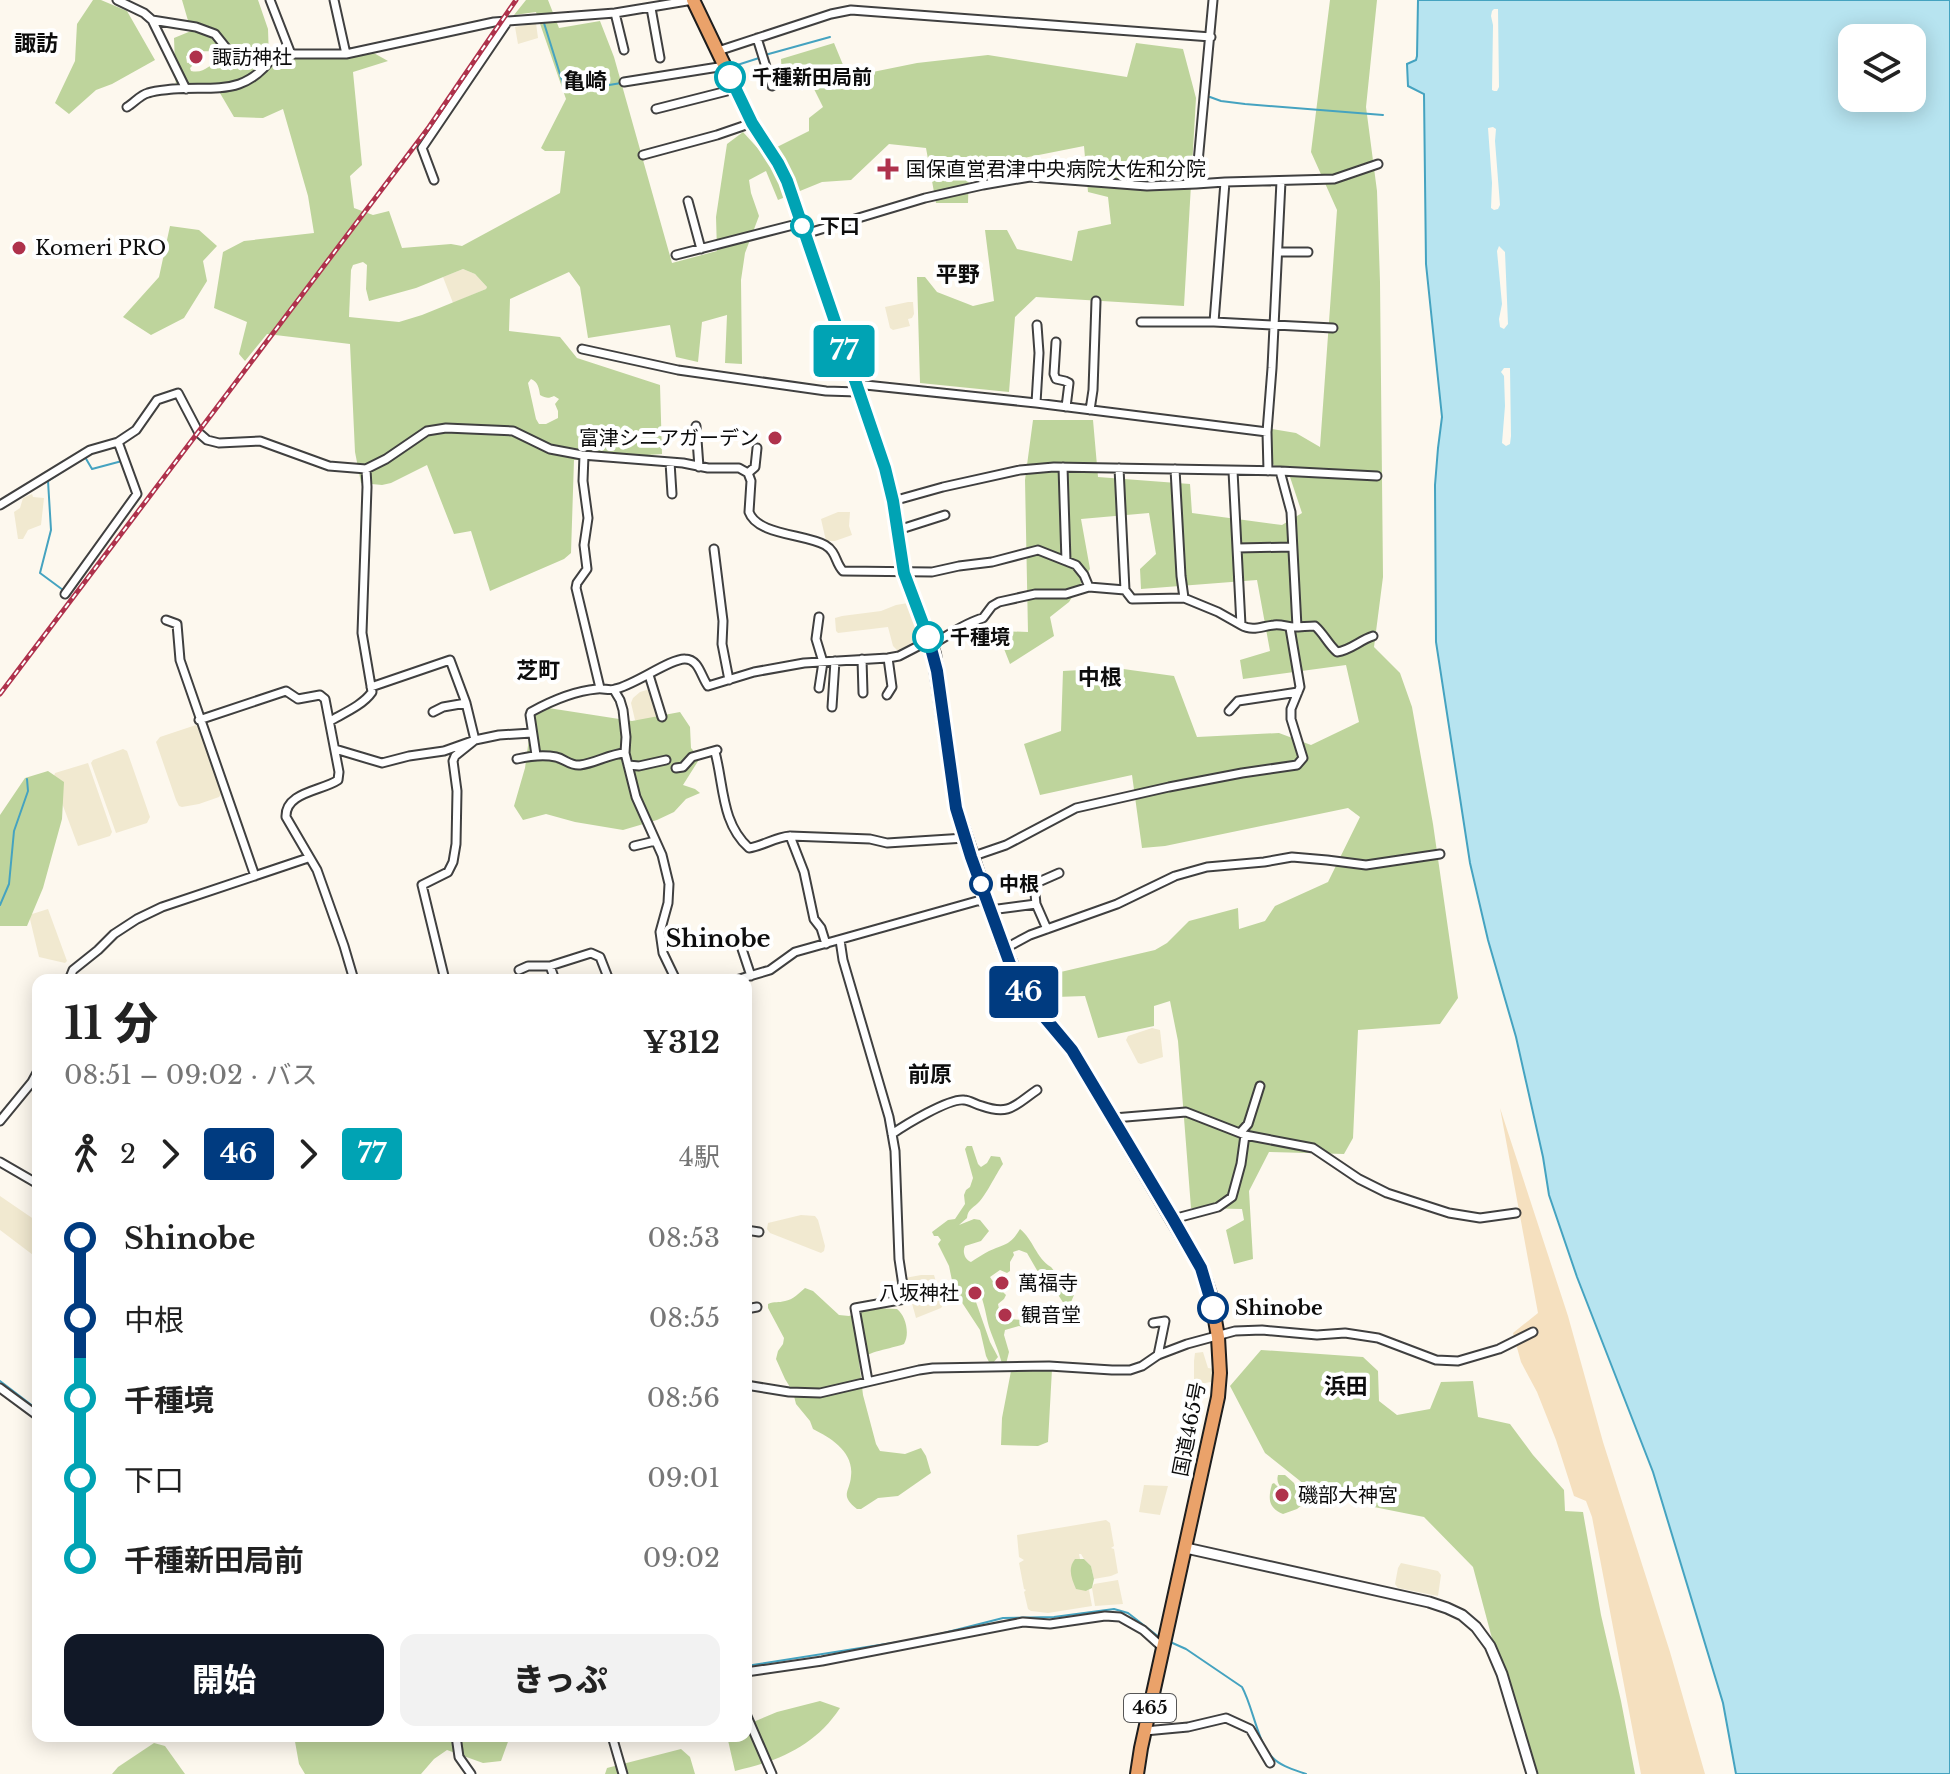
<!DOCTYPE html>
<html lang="ja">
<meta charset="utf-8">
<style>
body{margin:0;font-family:"Libre Baskerville","Noto Sans JP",serif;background:#f2f2f2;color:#222;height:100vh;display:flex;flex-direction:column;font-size:30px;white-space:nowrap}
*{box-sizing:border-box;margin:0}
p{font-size:26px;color:#767676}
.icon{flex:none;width:44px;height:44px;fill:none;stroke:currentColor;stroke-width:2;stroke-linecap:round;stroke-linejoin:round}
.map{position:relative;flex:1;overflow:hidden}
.sheet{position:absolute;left:32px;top:974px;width:720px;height:768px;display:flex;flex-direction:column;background:#fff;border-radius:16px;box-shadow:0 4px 20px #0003}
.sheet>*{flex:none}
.badge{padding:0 16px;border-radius:6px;font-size:28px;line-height:52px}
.fabs{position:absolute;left:1838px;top:24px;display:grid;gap:16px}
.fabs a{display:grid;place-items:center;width:88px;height:88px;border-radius:16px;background:#fff;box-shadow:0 4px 20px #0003;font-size:40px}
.map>.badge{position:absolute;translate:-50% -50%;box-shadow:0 0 0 4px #fff}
.legs{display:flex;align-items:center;gap:12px;height:88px;padding:0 32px;font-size:26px}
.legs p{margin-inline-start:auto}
.summary{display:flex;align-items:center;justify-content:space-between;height:136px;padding:0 32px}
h1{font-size:44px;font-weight:800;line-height:60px}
.cta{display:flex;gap:16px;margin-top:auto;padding:16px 32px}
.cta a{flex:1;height:92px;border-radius:16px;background:#111827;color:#fff;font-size:32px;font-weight:800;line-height:92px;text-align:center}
.cta a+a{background:#f2f2f2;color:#222}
ul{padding:0 32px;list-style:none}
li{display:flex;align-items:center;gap:28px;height:80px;font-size:30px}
li i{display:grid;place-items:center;width:12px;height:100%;margin:0 10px;background:currentColor}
li i::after{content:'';width:20px;height:20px;margin:-10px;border:6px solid;border-radius:50%;background:#fff}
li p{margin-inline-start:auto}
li:first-child i{background:linear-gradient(#0000 50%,currentColor 0)}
li:last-child i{background:linear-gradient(currentColor 50%,#0000 0)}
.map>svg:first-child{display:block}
.farmland{fill:#f1e9d0}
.forest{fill:#bed49c;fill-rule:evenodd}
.sand{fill:#f5e0bf}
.water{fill:#b7e4f0;stroke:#45a3c0;stroke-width:2;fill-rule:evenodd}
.pier{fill:#fdf8ee}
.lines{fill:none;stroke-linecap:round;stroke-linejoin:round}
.stream{stroke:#45a3c0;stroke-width:2}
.minor-casing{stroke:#404040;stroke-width:11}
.tertiary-casing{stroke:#404040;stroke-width:13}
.trunk-casing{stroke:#1e1e1e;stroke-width:16}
.minor{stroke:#fff;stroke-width:7}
.tertiary{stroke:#fff;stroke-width:9}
.trunk{stroke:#eaa26a;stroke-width:12}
.rail-casing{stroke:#af324c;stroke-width:5}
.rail{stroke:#fff;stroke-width:2;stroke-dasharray:6;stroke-linecap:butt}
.line-1-casing{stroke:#fff;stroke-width:18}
.line-2-casing{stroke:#fff;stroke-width:18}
.line-1{stroke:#003b80;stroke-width:12}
.line-2{stroke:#00a3b4;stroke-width:12}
.poi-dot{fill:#af324c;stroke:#fff;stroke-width:3}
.stop-2-dot{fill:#fff;stroke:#00a3b4;stroke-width:4}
.stop-1-dot{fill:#fff;stroke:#003b80;stroke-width:4}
.labels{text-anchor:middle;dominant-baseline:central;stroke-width:8;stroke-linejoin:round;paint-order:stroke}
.shield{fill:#fff;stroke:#565656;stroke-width:2}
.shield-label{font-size:18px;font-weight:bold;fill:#0d0d0d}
.poi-label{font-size:20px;fill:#0d0d0d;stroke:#fff;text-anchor:start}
.stop-label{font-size:20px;font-weight:bold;fill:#0d0d0d;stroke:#fff;text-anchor:start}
.street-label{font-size:20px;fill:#0d0d0d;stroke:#fff}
.neighbourhood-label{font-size:22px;font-weight:bold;fill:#0d0d0d;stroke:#fff}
.quarter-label{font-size:24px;font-weight:bold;fill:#0d0d0d;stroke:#fff}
</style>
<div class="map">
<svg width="1950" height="1774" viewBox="0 0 1950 1774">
<rect width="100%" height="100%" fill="#fdf8ee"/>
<path class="farmland" d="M536,23L538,38L518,44L515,27Z
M463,269L475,274L487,287L486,289L453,303L443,277Z
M908,302H913L914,314L912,318L908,319L910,326L893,330L890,328L885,307Z
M32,494L33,497L44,498L41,525L28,530L23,539H18L14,512L20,508L23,498Z
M838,512H850L849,526L852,535L835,541H826L821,519Z
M908,603L921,637L898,651L893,646L888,627L838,633L836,631L835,618L842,616L881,611L896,605Z
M650,689L659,715L650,720L640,722L635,720L631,703L633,698L640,692Z
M196,725L199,727L221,794L219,797L199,804L182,807L179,806L176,800L156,742L160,737Z
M123,749L127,751L150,817L147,823L116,833L91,763L93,760Z
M88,763L112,832L110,836L78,846L53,779L55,773Z
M48,909L67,961L65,963L39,957L29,915Z
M1152,1028L1160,1030L1163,1057L1141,1064L1138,1063L1126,1040L1128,1036Z
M0,1196L38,1222L37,1258L0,1230Z
M801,1215L815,1216L818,1220L825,1246L824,1251L821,1253L770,1233L767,1229L768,1223Z
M921,1275H934L943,1305L941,1308L916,1318L905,1278Z
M1203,1352L1208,1368L1215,1369L1216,1381L1200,1384L1196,1383L1194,1381V1361L1195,1353Z
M1144,1485L1168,1486L1160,1515L1139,1512Z
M1106,1520L1110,1523L1114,1546L1111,1548L1114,1549L1118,1573L1111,1576L1094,1579L1091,1566L1084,1559L1081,1554H1079L1080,1559H1075L1086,1591L1089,1590L1092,1606L1048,1613L1031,1611L1028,1609L1024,1592L1026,1590L1024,1589L1019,1563L1024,1560L1019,1557L1017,1535Z
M1401,1563L1438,1571L1441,1575L1438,1596L1398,1588L1395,1584L1398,1568Z
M1118,1580L1123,1604L1095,1606L1092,1588L1094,1584Z"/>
<path class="forest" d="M93,0H101L127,11L155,60L112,84L96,90L69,114L55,103L75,61L77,24Z
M182,0H258L268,29L269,58L372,52L388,61L353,72L362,165L350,176L354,208L373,215L389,211L402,248L451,244L462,246L560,193L565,151H545L541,148L566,99L536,12L514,15L526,0H548L559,28L600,21L614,57L672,263L717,251L716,217L727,144L743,132L763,154L809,131V118L823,107L808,77L782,78L781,59L834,43L848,77L917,63L988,55L1127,77L1136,43L1183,49L1196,98L1184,306L1036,297L1015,317L1009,392L920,383L917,277H925L937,292L973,306L994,301L985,230H1007L1017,249L1072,261L1078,231L1111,224L1108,197L1088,192L1084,146L1003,162L997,170L969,169L968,203H936L926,148L889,144L851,180L822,182L778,200L766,171L749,180L751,193L759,216L745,253L741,280L742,364L725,363L727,315L702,322L698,362L676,357L670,325L588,338L580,287L569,272L510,299L509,331L560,337L577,358L660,385L662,454L574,460L571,553L564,559L490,591L471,531L454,534L427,465L391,483L382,485L361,483L355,452L350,344L267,334L245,361L239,354L247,322L214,308L223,252L244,241L314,233L308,196L283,109L263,118L234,117L217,88L176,92L174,38L191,31ZM222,45L233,53L254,56C243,60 232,57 221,60C209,64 205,74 191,71L190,68L193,65L191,62L187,63L186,56C189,56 191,53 194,52C197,51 217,51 220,52L223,49ZM363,262L367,265L366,289L369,301L416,288L463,269L475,274L487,287L486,289L422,315L399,322L349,317L351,270L353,265ZM531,379C538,382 539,388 540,395C546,398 548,399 554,396L559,399L555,404L558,411V418L546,424H539L536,419L528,383Z
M1330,0H1377L1366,107L1377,191L1380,282L1383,577L1374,647L1400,673L1412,707L1433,824L1458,998L1440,1024L1358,1030L1353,1138L1344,1154L1269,1152L1249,1191L1253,1259L1234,1264L1226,1230L1244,1220L1242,1209L1191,1208L1178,1041L1170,1001L1154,1006V1026L1098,1038L1085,996L1056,997L1052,974L1155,950L1167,943L1189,921L1238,908L1239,929L1265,921L1275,906L1328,882L1360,817L1348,808L1165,846L1142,848L1132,775L1040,795L1024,744L1061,731L1063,671L1116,668L1174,676L1197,737L1279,733L1311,745L1359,722L1346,665L1243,679L1240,660L1270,651L1257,580L1141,589L1140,569L1156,554L1149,513L1081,519L1090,569L1069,602L1050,617L1054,636L1010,664L997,631L1028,632L1025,480L1033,420H1093L1098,477L1190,484L1192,513L1282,525L1302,513L1287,468H1276C1267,458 1268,442 1272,429L1296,433L1320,447L1337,210L1311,152Z
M170,226L199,230L217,246L203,261L207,281L184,318L151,335L123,317L159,277Z
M542,707L632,721L680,712L690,727L691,748L700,758L683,785L695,789L700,793L686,799L674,812L657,820L623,830L575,822L546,814L523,820L514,806L525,768L532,716Z
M48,771L64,782L62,819L43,888L27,926H0V815L25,778Z
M967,1146H972L978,1164L981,1167L987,1163L991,1156L1000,1157L1003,1164C996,1174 985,1197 978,1203C972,1209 968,1209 967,1218L959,1225L974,1219L980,1220L989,1231L981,1241L965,1246C962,1252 965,1260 971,1262C977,1258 983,1254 989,1251C1004,1244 1010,1246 1020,1229C1033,1239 1036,1258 1051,1267L1074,1295L1071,1302L1064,1304L1057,1293L1056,1289L1038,1272L1027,1253L1019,1250L1013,1252L1014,1255L1010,1262V1271L1007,1273L1000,1270L990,1277L1000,1292H1003L1006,1295L1004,1299L998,1304L1001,1319L1005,1322L1011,1319L1022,1320L1024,1324L1023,1327L1019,1326L1005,1330L1004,1335L1009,1352L1006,1364H1002C999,1351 993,1339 989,1327C985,1312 984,1297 975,1285L971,1286L973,1291L970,1292L976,1302L990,1342L998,1357L993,1363L989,1362L986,1356L980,1330L961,1301L955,1295L949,1266L938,1244L941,1240L938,1236H934L932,1232L948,1220L955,1219L965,1204L964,1195L966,1190L970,1187L973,1178L965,1149Z
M805,1288L813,1291L839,1315L849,1316L874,1308L897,1309C906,1316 910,1334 904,1344C891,1349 867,1351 859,1361L863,1395L876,1444L880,1451L905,1454L921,1448L926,1456L931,1473L898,1496L878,1498L861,1509H857C839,1495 850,1492 851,1476C854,1452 831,1438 813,1429L810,1421L796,1404L793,1392L785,1379L776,1359L778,1351L783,1344L784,1338L768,1308V1304C775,1301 778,1303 785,1301C793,1300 799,1293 805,1288Z
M1261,1350L1363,1357L1378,1371L1379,1401L1397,1415L1430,1409L1441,1382L1473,1381L1478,1417L1510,1424L1533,1455L1564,1490L1565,1511L1583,1512L1601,1615L1621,1701L1635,1774H1528L1473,1567L1424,1517L1319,1496L1265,1453L1230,1386Z
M1052,1369L1048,1442L1038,1446L1001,1445L1002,1418L1011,1371Z
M1278,1475H1285L1294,1483L1302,1505L1297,1509L1283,1514C1268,1508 1268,1498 1272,1484L1274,1483L1278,1487V1495L1280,1498L1287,1496C1284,1488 1275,1486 1278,1475Z
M1075,1559H1084L1091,1566L1094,1579L1092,1588L1086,1591L1076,1589C1072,1579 1067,1569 1075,1559Z
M820,1701L840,1708C815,1746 779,1761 735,1771L727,1736H746V1725L777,1712Z
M294,1736H507L509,1739L501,1761L483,1763L447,1750L434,1759L421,1774H305L299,1764Z
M154,1743L165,1746L185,1774H112L118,1767Z
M681,1749L690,1757L695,1774H605L607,1768Z"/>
<path class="sand" d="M1500,1108L1568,1316L1603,1442L1670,1652L1705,1774H1641L1592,1517L1586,1501L1574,1496L1556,1440L1537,1392L1521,1362L1513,1333L1538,1313Z"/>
<path class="water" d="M1418,0H1950V1774H1736L1723,1703L1653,1472L1577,1277L1549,1195L1543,1157L1516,1037L1488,940L1470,863L1436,642L1435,485L1438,448L1442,417L1426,264L1424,94L1408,86L1407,64L1416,60L1417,56ZM1852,38H1912V98H1852Z"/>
<path class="pier" d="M1494,9H1498L1499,87L1497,91H1494L1492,90L1493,25L1491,16L1492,11Z
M1493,127L1496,129L1495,141L1500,205L1498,209L1494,210L1491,208L1492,183L1488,128Z
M1499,246L1505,252L1508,324L1504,329L1500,327L1499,319L1502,304L1497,251Z
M1504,368H1510L1511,436L1510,444L1506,446L1502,443L1505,406L1504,376L1501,372Z"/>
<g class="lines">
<path class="stream" d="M544,23L564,87L568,92L621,83
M765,55L830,37
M731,67L759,58
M1210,97L1221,101L1245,104L1383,115
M126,474L133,495
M63,590L40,573L51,530L48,481L85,457L92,469L122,461
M0,905L9,884L14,831L28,791L27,779
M0,1381L38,1410
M1168,1641L1186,1649L1242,1687C1253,1707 1257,1741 1272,1757C1280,1766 1295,1770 1306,1774
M746,1666L924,1638L1003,1618L1054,1617L1114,1609L1128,1613L1159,1637"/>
<g class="minor-casing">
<path id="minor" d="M117,0L144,13L152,20L196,27L215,34L231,54H346L494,22L615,13L693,0
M270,0L291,54
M334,0L346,54
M651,8L660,58
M615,13L624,50
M152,20L186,89
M757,38L772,86
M718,51L831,14L851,10L1211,37
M624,82L725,66
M127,107C134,103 140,95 148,93C156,90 165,90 173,89C216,86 246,97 275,54
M656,109L735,89
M643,155L717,135L752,123
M434,180L422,148L508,21
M1196,184L1213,0
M688,201L701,249
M805,234L925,198L983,185L1030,177L1147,186L1196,184L1225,182L1334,179L1378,164
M1278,252H1308
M676,255L801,223
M1141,322H1214L1333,328
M1214,322L1225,182
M1056,342L1054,374L1056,379L1065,381L1069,383L1066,407
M582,349L678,370L826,391L858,392
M856,384L1036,403L1267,432
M1036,403L1039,353L1037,325
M1090,410L1093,390L1096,301
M696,426L699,467
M584,455L583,481L588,518L584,545L587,569L577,583L576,588L600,688
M670,462L672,494
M1063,467L1066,561
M1119,468L1125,590L1132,599L1184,598L1218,612L1241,625
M1175,469L1181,576L1184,598
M1233,471L1241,625C1253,632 1262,626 1274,625C1281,624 1288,627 1294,627C1301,627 1308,626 1315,626C1324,634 1328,644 1337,652C1351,650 1360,640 1373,636
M1268,471L1267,432L1272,368L1281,181
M1280,471L1291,512L1297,627
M748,473L755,467L757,448
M893,501L943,487L1020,470L1054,467L1280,471L1377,476
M0,505L90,450L118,442L136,430L157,400L178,393L199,433L207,440L219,443L260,441L329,466L366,469L386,459L427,431L446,428L513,431L550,449L582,455L683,463L708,468H739L748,473L751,481L749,512C757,535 805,534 825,545C837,552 835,563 843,571L932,572L959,566L992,562L1038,550L1076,565L1084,575L1089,587
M898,530L945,515
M1237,548L1292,547
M714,549L723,621L722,644L729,680
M65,594L137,494L118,442
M819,617L816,639L823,662L819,688
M166,620L177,624L180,660L255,876
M931,645C948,636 964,623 983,618L992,606L999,602L1035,594H1066L1089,587L1125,590
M862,659L863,693
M649,675L662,717
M371,687L450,660L466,703L475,740L455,756L453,761L457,791L456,844L453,862L448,872L422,885L445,980
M614,690L620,700L623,710L626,737L625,753L636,797L662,855L669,884L668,903L660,932L663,953L676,980
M887,695L892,687L888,658
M832,707L835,661
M1229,711L1238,701L1298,692
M433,712L443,707L466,703
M199,720L286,691L298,699L320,695L325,699L339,772L338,780C322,791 285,792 286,817L317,870L344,946L354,980
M330,721C344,713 363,705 372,692L362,633L367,487L366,469
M335,749L382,763L409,756L444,751L475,740L499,735L532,733
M715,752C724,785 721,823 749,848C763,846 775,837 790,836L870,839L887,843L965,838
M536,755L530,715L531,712C551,701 574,691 597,689C603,688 610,691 615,689C633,686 671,658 685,659C699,659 701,677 708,686L754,672L804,663L888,658L899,656L930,640
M517,759C530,756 542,754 556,757C565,759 570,766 580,765C596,763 609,754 625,753
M628,765L639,766L666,760
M676,768L683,767L692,757L717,750
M790,836L804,872L814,919L821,928L826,944
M634,846L655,841
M971,857L1006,845L1076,808L1169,787L1242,773L1297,765L1303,758L1291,719V709L1300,687L1290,628
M998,909L1036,904
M1047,929L1036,904L1034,884L1059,873
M840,940L843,960L889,1117L895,1151L899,1259L905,1299L855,1308L868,1381
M740,943L751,976
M1004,949L1030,935L1117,904L1175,876L1207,867L1264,862L1292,857L1327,860L1366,865L1440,854
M550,966L555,980
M519,970L528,966H550L591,953L600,957L609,980
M69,980L73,970L98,950L114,934L137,919L162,907L308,858
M736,980L770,970L795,952L977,901H987
M1114,1118L1186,1112L1245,1135L1313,1148L1359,1179L1387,1193L1449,1213L1480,1218L1516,1213
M0,1121L32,1082L38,1071
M1240,1133L1248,1124L1260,1086
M892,1134C905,1125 949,1098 964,1100C970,1100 976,1105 982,1106C1010,1116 1015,1105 1037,1090
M0,1162L38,1184
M1173,1219L1218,1207L1232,1197L1241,1164L1245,1135
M746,1230L759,1232
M746,1309L757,1307
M1153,1323L1165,1321L1158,1355
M746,1385L789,1392L820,1393L919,1370L933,1368L1049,1366L1112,1370H1130L1142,1366L1158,1355L1187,1344L1235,1331L1262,1330L1317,1335L1345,1333L1378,1338L1436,1360L1458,1361L1499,1349L1533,1332
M0,1388L38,1416
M746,1672L822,1661L1023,1622L1050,1624L1105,1616L1120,1617L1143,1630L1163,1648
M746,1714L772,1774
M1145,1731L1188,1727L1226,1718L1250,1729L1270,1763
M456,1736L459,1757L471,1774
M612,1736L623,1774"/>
</g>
<g class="tertiary-casing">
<path id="tertiary" d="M1186,1548L1429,1602L1447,1608L1462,1615L1476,1627L1490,1646L1502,1674L1532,1774"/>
</g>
<g class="trunk-casing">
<path id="trunk" d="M693,0L752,123L778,163L787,181L885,468L893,501L904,573L934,654L956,808L987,901L1004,949L1025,994L1072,1050L1201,1268L1211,1297L1218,1337L1220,1373L1218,1397L1163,1648L1141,1748L1137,1774"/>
</g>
<use href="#minor" class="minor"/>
<use href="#tertiary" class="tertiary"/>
<use href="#trunk" class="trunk"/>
<g class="rail-casing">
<path id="rail" d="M0,694L429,127L516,0"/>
</g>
<use href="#rail" class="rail"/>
</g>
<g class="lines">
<g class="line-1-casing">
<path id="line-1" d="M928,637L937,671L956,808L971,857L1010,964L1025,994L1072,1050L1173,1219L1201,1268L1213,1308"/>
</g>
<g class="line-2-casing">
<path id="line-2" d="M730,77L752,123L778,163L787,181L885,468L893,501L904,573L928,637"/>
</g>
<use href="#line-1" class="line-1"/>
<use href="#line-2" class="line-2"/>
</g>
<g class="poi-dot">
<circle cx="196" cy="57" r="8"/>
<path d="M884 157h8v8h8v8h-8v8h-8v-8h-8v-8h8z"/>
<circle cx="19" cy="248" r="8"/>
<circle cx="775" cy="438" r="8"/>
<circle cx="1002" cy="1283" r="8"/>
<circle cx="975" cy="1293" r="8"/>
<circle cx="1005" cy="1315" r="8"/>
<circle cx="1282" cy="1495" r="8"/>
</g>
<g class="stop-2-dot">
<circle cx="730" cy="77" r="14"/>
<circle cx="802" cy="226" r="10"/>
<circle cx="928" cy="637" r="14"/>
</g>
<g class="stop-1-dot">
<circle cx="981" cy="884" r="10"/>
<circle cx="1213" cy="1308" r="14"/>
</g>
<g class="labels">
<rect class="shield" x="1124" y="1694" width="52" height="28" rx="6"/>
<g class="shield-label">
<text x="1150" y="1708">465</text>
</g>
<g class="poi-label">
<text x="212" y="57">諏訪神社</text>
<text x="906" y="169">国保直営君津中央病院大佐和分院</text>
<text x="35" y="248">Komeri PRO</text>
<text x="759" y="438" text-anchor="end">富津シニアガーデン</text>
<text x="1018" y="1283">萬福寺</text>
<text x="959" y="1293" text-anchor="end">八坂神社</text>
<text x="1021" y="1315">観音堂</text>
<text x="1298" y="1495">磯部大神宮</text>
</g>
<g class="stop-label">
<text x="752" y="77">千種新田局前</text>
<text x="820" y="226">下口</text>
<text x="950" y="637">千種境</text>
<text x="999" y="884">中根</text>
<text x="1235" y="1308">Shinobe</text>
</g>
<g class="street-label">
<text transform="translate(1189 1429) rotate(-79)">国道465号</text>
</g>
<g class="neighbourhood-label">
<text x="36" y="43">諏訪</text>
<text x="585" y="81">亀崎</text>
<text x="958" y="274">平野</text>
<text x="538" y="670">芝町</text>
<text x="1100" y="677">中根</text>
<text x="930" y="1074">前原</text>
<text x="1346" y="1386">浜田</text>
</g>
<g class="quarter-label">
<text x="718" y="938">Shinobe</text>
</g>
</g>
</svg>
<div class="fabs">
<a><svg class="icon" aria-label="layers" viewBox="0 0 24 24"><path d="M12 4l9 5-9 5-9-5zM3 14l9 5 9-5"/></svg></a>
</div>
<b class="badge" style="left:1024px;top:992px;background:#003b80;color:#fff">46</b>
<b class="badge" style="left:844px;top:351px;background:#00a3b4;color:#fff">77</b>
<section class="sheet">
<div class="summary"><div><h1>11 分</h1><p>08:51 – 09:02 · バス</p></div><b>¥312</b></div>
<div class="legs"><svg class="icon" aria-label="walk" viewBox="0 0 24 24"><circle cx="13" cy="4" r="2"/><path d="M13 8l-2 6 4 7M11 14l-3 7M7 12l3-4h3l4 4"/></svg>2<svg class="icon" aria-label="forward" viewBox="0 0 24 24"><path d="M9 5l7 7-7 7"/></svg><b class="badge" style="background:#003b80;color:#fff">46</b><svg class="icon" aria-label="forward" viewBox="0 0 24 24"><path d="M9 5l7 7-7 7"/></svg><b class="badge" style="background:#00a3b4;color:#fff">77</b><p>4駅</p></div>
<ul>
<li><i style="color:#003b80"></i><b>Shinobe</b><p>08:53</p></li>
<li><i style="color:#003b80"></i><span>中根</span><p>08:55</p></li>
<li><i style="color:#00a3b4"></i><b>千種境</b><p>08:56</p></li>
<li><i style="color:#00a3b4"></i><span>下口</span><p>09:01</p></li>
<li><i style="color:#00a3b4"></i><b>千種新田局前</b><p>09:02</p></li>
</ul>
<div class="cta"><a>開始</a><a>きっぷ</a></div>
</section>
</div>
